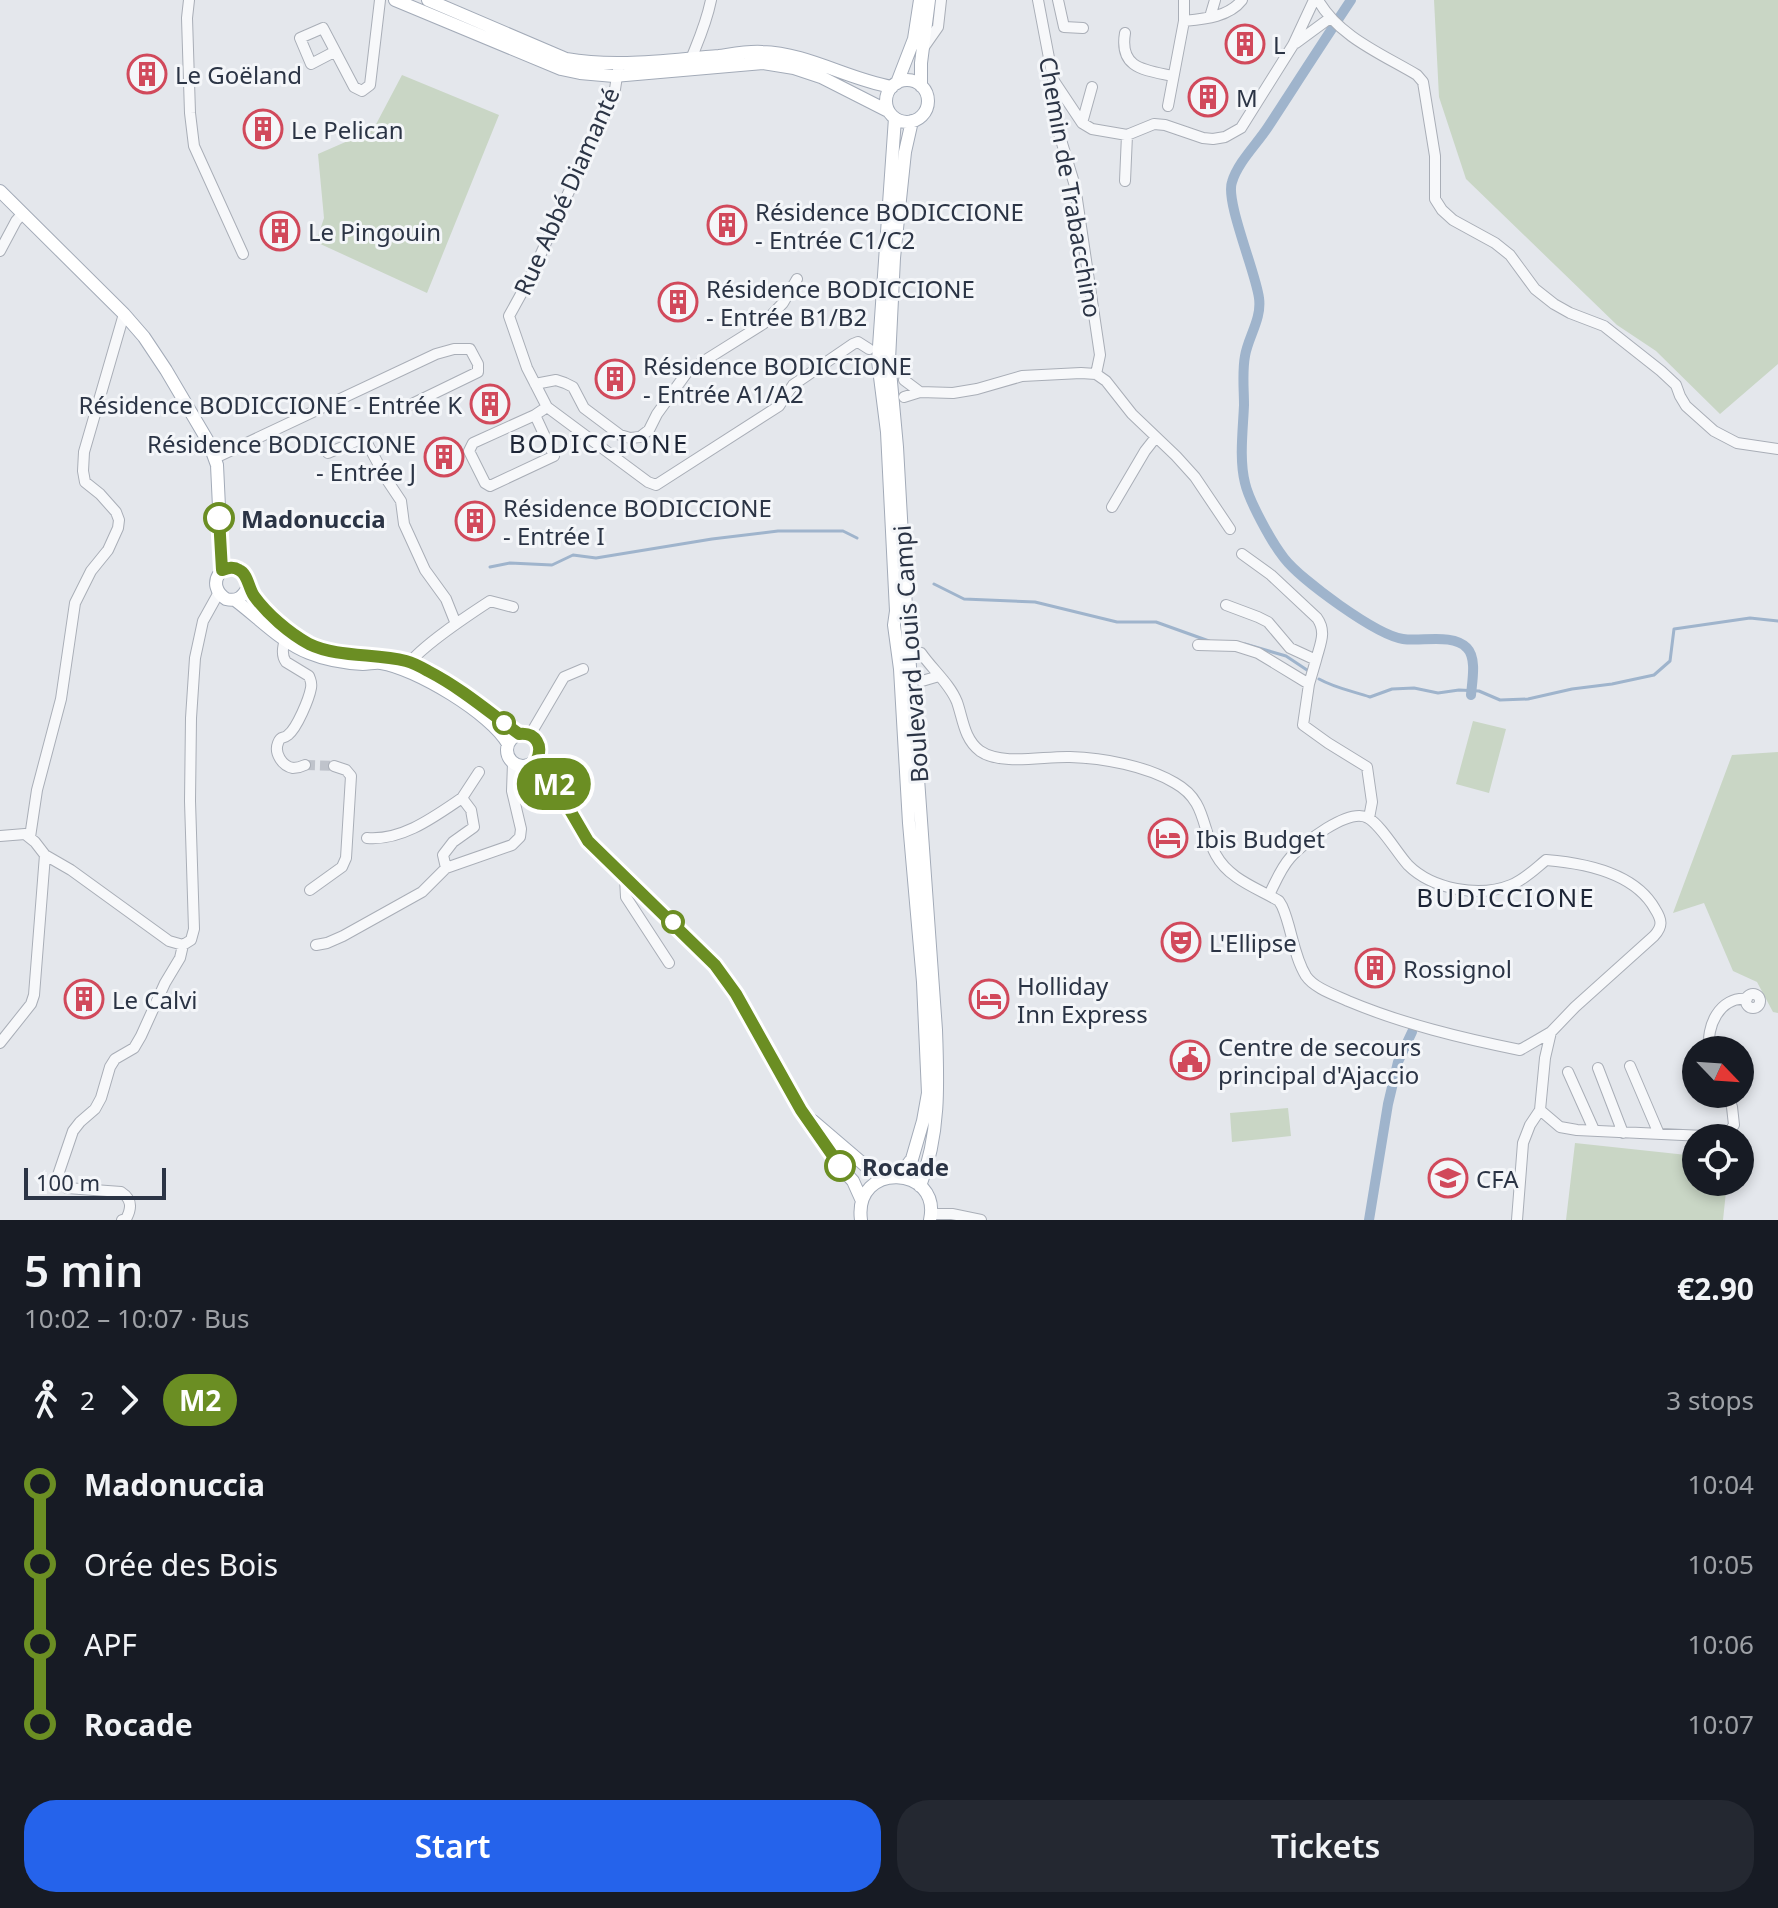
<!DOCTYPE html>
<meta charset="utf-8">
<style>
body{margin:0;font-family:"Noto Sans",sans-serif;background:#242831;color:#f1f3f6;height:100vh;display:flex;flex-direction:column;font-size:30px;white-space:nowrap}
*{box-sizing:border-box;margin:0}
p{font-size:26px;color:#9ea1a6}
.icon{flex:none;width:44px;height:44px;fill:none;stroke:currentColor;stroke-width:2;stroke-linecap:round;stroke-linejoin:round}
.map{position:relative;height:1220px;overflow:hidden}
.details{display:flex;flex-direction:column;background:#171b24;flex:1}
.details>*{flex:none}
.badge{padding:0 16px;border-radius:26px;font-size:28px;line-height:52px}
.needle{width:52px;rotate:115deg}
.buttons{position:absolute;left:1682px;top:1036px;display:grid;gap:16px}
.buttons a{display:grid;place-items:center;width:72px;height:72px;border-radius:50%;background:#171b24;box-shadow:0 4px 12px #0003;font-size:40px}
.scale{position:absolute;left:24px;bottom:20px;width:142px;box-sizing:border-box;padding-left:8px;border:4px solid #2b3445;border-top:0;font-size:22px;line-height:28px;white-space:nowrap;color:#2b3445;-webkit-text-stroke:6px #f4f6f9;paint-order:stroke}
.map>.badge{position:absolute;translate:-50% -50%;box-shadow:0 0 0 4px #fff}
.legs{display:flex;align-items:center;gap:12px;height:88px;padding:0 24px;font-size:26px}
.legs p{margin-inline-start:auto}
.summary{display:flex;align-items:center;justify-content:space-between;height:136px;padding:0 24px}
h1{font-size:44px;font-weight:600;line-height:60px}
.cta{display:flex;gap:16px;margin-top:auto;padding:16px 24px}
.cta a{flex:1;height:92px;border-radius:32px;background:#2563eb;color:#fff;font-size:32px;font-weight:600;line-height:92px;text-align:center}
.cta a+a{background:#242831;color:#f1f3f6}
ul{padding:0 24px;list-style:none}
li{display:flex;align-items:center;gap:28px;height:80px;font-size:30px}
li i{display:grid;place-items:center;width:12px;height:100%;margin:0 10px;background:currentColor}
li i::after{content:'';width:20px;height:20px;margin:-10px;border:6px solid;border-radius:50%;background:#171b24}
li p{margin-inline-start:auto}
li:first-child i{background:linear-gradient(#0000 50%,currentColor 0)}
li:last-child i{background:linear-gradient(currentColor 50%,#0000 0)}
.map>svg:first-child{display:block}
.green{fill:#c9d6c5}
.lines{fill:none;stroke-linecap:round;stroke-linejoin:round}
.stream{stroke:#9fb4cc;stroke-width:3}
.canal{stroke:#9fb4cc;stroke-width:10}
.minor-tunnel{stroke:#bfc3cb;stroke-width:10;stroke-dasharray:10 5;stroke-linecap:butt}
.minor-casing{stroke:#a9aeb7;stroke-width:12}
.major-casing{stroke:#a3abb8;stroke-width:14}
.minor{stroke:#f7f8fa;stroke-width:10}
.major{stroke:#fff;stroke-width:12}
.line-1-casing{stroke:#fff;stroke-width:18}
.line-1{stroke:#6b8e23;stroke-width:12}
.stop-1-dot{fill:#fff;stroke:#6b8e23;stroke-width:4}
.labels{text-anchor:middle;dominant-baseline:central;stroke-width:6;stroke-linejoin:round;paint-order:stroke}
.poi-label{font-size:24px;fill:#2b3445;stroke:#f4f6f9;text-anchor:start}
.street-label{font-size:24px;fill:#2b3445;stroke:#f4f6f9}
.stop-label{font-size:24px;font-weight:bold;fill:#2b3445;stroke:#f4f6f9;text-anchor:start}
.neighbourhood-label{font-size:26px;letter-spacing:2px;fill:#1d2536;stroke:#f4f6f9}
</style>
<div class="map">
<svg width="1778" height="1220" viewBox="0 0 1778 1220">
<rect width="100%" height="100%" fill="#e4e7ec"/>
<path class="green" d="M1434,0H1778V364L1720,414L1656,351L1617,325L1466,179L1439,97Z
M402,75L499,115L427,293L316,242L324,218L318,154L373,130Z
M1473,721L1506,729L1489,793L1456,784Z
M1778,752V1013L1773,1012L1757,982L1733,971L1704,903L1673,913L1732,755Z
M1288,1108L1291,1136L1232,1142L1230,1113Z
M1575,1143L1696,1156V1182H1727L1723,1220H1566Z"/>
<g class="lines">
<path class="stream" d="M490,567L510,563L552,565L573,555L596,558L712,539L778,531H843L857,538
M934,584L964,599L1035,602L1117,622H1156L1209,641
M1245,644L1286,656L1310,672
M1319,679C1335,688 1352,691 1370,697L1392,689L1414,688L1438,693L1459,690L1479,691L1500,700L1528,699L1572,689L1612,684L1654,675L1670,661L1674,629L1750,618L1778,621"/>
<path class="canal" d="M1351,0C1323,42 1296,84 1268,127C1257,144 1238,162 1232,182C1225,201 1256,273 1259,298C1262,319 1248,337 1245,356C1242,372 1244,389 1244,405C1243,430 1239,459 1245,483C1249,501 1272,543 1284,558C1301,580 1376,635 1403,639C1421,642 1453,633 1467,648C1477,658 1472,682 1471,695
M1369,1220L1388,1104L1398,1062L1412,1032"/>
<path class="minor-tunnel" d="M305,765L334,766"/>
<g class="minor-casing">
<path id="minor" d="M189,0L187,18L190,113L194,146L243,254
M1038,0L1053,79L1058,130L1075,186L1100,355L1096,374
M1058,0L1064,27L1083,28
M1318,0C1339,37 1382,54 1417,75L1423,82L1435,156V199L1442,210L1453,220L1495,243L1510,255L1535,289L1554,304L1570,313L1604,326L1661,371L1676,385L1680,396L1686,406L1714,431L1737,443L1778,449
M1210,17L1215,0
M1184,21C1204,19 1229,17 1242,0
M1125,33C1119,69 1145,70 1173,76
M1296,43L1330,18
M924,47L938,27L941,0
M334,52L311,64L300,38L323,28L354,87L362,91L370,85L380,0
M689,64C698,41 706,25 711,0
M618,70L615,89L531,276L509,316L527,368L547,407L648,482L656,485L779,406L793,385L853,344L858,342L869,349
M1054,81L1082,123L1092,129L1127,135L1154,124L1165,125L1203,138L1213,139L1225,137L1241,128L1293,45L1314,0
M1168,106L1184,21V0
M1082,123L1092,87
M1125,181L1127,135
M0,251L16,221L23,213
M904,380L920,392
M535,384L556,380L565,383L573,387L584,408L620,435L630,438L640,437L649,430L657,414L688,371L763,324L783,303L797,279
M904,397L920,392L953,393L977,389L1022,376L1081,373L1096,374L1106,381L1132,414L1176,456L1195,477L1230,529
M535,415L554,456L490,486L485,483L469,451L473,443L535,415L547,407
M328,453L359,440L368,445L387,480L401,501L404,524L425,570L446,599L456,624
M215,458L436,354L454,349H470L478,364V372L410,405
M1112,507L1145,451L1156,437
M1242,554L1271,575L1317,618C1327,632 1320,644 1316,660
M1226,605L1258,617L1268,622L1290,648L1316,660L1309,684
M285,639C283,647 281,655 286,662L309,676C311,682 312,682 311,688C309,699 297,728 288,735C282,740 281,735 278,743C274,753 282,766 293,768C297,768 301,767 305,765
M1198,645L1236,646L1258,653L1309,684L1303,725L1328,743L1367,767L1372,802L1369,818
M921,653C932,669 950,684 957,702C963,719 964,739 980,751C1002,766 1044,756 1070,757C1104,758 1146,766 1175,783C1207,801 1201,828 1216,855C1229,879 1257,888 1279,901L1282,906C1292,928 1293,955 1306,976C1314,988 1335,995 1348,1001C1403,1024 1461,1038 1520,1050L1551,1032L1575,1007L1654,936C1663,926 1662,920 1655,909C1635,873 1584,863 1546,860C1535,869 1524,880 1511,885C1479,898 1432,889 1408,865C1397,853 1381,825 1368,818C1349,807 1303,843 1290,858C1281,868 1275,883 1269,895
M406,667C421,646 467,616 490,601L513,607
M922,681L939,676
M530,735L564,677L583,669
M462,798L479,772
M0,836L25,834L35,842L45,855L71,870L169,941L183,945L191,940L194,929L190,801L191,718L195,658L203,621L218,594
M30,837L37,790L61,699L75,603L91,571L108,550L118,528L119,520L116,512L100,494L85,482L83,471L84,452L124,314
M367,838C402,841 434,817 462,798L471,810L474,827L453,842L443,855L446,868
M625,878L626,897L669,963
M310,890L342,867L346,858L351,776L346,770L334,766
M316,945L327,943L343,936L422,892L446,868L512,845L520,837L521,829L512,791L513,763
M1746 1001a7 7 0 1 1 14 0a7 7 0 1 1-14 0Z
M0,1043L31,1004L34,995L45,855
M1710,1050C1705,1027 1720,996 1747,999
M1630,1066L1659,1134
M1598,1068L1623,1133
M1568,1072L1594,1130
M1540,1110L1560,1127L1577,1130L1725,1137L1734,1125L1732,1107L1727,1094
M931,1214H952L981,1220
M122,1220L126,1219C132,1208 132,1199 121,1192L67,1188L60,1180L58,1175L73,1131L80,1122L95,1109L101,1098L110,1067L115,1059L134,1048L141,1036L165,983L180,958L183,945
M1517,1220L1523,1143L1530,1125L1540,1110L1545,1058L1551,1032"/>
</g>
<g class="major-casing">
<path id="major" d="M395,0L561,69L580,73L614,76L763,63L794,68L821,77L888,111
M428,0L566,59C617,68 667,60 719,56C733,54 748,51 762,52C807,53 847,79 892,87
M886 101a21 21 0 1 1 42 0a21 21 0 1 1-42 0Z
M897,83L914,39L920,0
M921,86V63L929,0
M895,118L878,361L887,432L896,611L894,625L900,669L909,823L923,982L928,1093L923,1121L912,1159L899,1176
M912,121L905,152L899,209L894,258L889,360L897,447L907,625L936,1030C938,1083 940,1135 920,1186
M0,191L124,314L144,337L166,370L209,443L217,465L222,570
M248,587C243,597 237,602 226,599C204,585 223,558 241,571C248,575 245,580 248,587C253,604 294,636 310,644C340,658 375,653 406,661C414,663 421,668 428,671C461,688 489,712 519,734
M235,600C258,617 281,642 309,653C326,660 345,663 363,664C369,664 375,662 381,663C415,668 492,714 508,744
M507 750a16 16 0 1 1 32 0a16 16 0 1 1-32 0Z
M536,761L557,788L588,841L715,965L736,994L801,1110L833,1159L853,1181L862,1201
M813,1121L868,1168L886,1177
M861,1220C853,1161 942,1165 930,1220"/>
</g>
<use href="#minor" class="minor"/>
<use href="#major" class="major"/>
</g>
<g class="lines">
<g class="line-1-casing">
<path id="line-1" d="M219,518L222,570C228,568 233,566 239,570C248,574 248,587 254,596C267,614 289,633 309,644C338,658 375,653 406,661C414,663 421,667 428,671C461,688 489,712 519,734C536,732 544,746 536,761L557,788L588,841L715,965L736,994L801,1110L840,1166"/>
</g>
<use href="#line-1" class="line-1"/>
</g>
<defs>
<g id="building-ring" transform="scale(2)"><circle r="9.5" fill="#f4f6f9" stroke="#d1495b" stroke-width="1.5"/><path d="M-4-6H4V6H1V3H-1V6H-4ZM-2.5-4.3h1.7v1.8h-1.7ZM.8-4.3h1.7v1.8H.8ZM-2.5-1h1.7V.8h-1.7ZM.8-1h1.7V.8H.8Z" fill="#d1495b"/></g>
<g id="hotel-ring" transform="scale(2)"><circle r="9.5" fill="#f4f6f9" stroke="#d1495b" stroke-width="1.5"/><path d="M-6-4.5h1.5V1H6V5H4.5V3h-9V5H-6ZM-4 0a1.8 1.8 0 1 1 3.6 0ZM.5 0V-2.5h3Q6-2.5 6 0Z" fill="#d1495b"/></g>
<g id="theatre-ring" transform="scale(2)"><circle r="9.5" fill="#f4f6f9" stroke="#d1495b" stroke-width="1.5"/><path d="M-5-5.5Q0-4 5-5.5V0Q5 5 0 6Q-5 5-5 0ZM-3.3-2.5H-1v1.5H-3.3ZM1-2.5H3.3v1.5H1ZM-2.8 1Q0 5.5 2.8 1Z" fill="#d1495b"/></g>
<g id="civic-ring" transform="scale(2)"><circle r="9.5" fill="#f4f6f9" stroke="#d1495b" stroke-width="1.5"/><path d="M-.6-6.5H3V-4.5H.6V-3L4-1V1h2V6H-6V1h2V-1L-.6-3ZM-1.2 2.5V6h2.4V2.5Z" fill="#d1495b"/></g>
<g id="university-ring" transform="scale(2)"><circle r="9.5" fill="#f4f6f9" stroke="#d1495b" stroke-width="1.5"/><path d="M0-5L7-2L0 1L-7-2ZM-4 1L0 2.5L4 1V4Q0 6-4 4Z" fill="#d1495b"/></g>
</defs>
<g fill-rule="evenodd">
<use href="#building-ring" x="1245" y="44"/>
<use href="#building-ring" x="147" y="74"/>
<use href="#building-ring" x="1208" y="97"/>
<use href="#building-ring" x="263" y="129"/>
<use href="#building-ring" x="727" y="225"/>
<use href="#building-ring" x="280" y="231"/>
<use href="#building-ring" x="678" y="302"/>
<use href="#building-ring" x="615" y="379"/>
<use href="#building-ring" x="490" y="404"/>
<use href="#building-ring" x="444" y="457"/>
<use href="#building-ring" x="475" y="521"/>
<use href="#hotel-ring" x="1168" y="838"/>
<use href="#theatre-ring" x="1181" y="942"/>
<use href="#building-ring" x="1375" y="968"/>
<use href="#building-ring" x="84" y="999"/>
<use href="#hotel-ring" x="989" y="999"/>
<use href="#civic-ring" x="1190" y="1060"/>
<use href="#university-ring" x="1448" y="1178"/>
</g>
<g class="stop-1-dot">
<circle cx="219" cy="518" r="14"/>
<circle cx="504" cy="723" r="10"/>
<circle cx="673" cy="922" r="10"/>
<circle cx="840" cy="1166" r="14"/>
</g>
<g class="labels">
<g class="poi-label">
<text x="1273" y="44">L</text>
<text x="175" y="74">Le Goëland</text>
<text x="1236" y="97">M</text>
<text x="291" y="129">Le Pelican</text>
<text x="755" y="211">Résidence BODICCIONE<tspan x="755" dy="28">- Entrée C1/C2</tspan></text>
<text x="308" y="231">Le Pingouin</text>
<text x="706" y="288">Résidence BODICCIONE<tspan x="706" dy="28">- Entrée B1/B2</tspan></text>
<text x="643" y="365">Résidence BODICCIONE<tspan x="643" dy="28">- Entrée A1/A2</tspan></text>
<text x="462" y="404" text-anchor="end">Résidence BODICCIONE - Entrée K</text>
<text x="416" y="443" text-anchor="end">Résidence BODICCIONE<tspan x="416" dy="28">- Entrée J</tspan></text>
<text x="503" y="507">Résidence BODICCIONE<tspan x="503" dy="28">- Entrée I</tspan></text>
<text x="1196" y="838">Ibis Budget</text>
<text x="1209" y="942">L'Ellipse</text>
<text x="1403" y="968">Rossignol</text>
<text x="1017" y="985">Holliday<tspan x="1017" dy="28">Inn Express</tspan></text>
<text x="112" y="999">Le Calvi</text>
<text x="1218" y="1046">Centre de secours<tspan x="1218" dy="28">principal d'Ajaccio</tspan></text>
<text x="1476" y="1178">CFA</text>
</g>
<g class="street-label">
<text transform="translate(1071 187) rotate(80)">Chemin de Trabacchino</text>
<text transform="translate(566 191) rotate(-66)">Rue Abbé Diamanté</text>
<text transform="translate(910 654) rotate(-94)">Boulevard Louis Campi</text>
</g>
<g class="stop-label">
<text x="241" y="518">Madonuccia</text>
<text x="862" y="1166">Rocade</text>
</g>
<g class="neighbourhood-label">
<text x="599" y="443">BODICCIONE</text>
<text x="1506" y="897">BUDICCIONE</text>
</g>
</g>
</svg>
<div class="buttons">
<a><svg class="needle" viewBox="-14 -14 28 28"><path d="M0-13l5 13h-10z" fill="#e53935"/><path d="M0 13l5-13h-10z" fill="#9ea1a6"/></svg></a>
<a><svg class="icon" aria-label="locate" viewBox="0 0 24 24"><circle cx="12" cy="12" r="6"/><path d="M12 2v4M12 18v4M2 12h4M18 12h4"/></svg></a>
</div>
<div class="scale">100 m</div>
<b class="badge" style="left:554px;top:784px;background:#6b8e23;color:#fff">M2</b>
</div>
<section class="details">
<div class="summary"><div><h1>5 min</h1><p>10:02 – 10:07 · Bus</p></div><b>€2.90</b></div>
<div class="legs"><svg class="icon" aria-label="walk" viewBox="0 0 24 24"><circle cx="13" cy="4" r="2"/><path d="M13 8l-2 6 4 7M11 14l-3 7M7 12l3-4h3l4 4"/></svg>2<svg class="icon" aria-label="forward" viewBox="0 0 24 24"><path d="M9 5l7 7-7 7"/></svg><b class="badge" style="background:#6b8e23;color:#fff">M2</b><p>3 stops</p></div>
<ul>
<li><i style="color:#6b8e23"></i><b>Madonuccia</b><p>10:04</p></li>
<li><i style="color:#6b8e23"></i><span>Orée des Bois</span><p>10:05</p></li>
<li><i style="color:#6b8e23"></i><span>APF</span><p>10:06</p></li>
<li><i style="color:#6b8e23"></i><b>Rocade</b><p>10:07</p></li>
</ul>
<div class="cta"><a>Start</a><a>Tickets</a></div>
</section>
